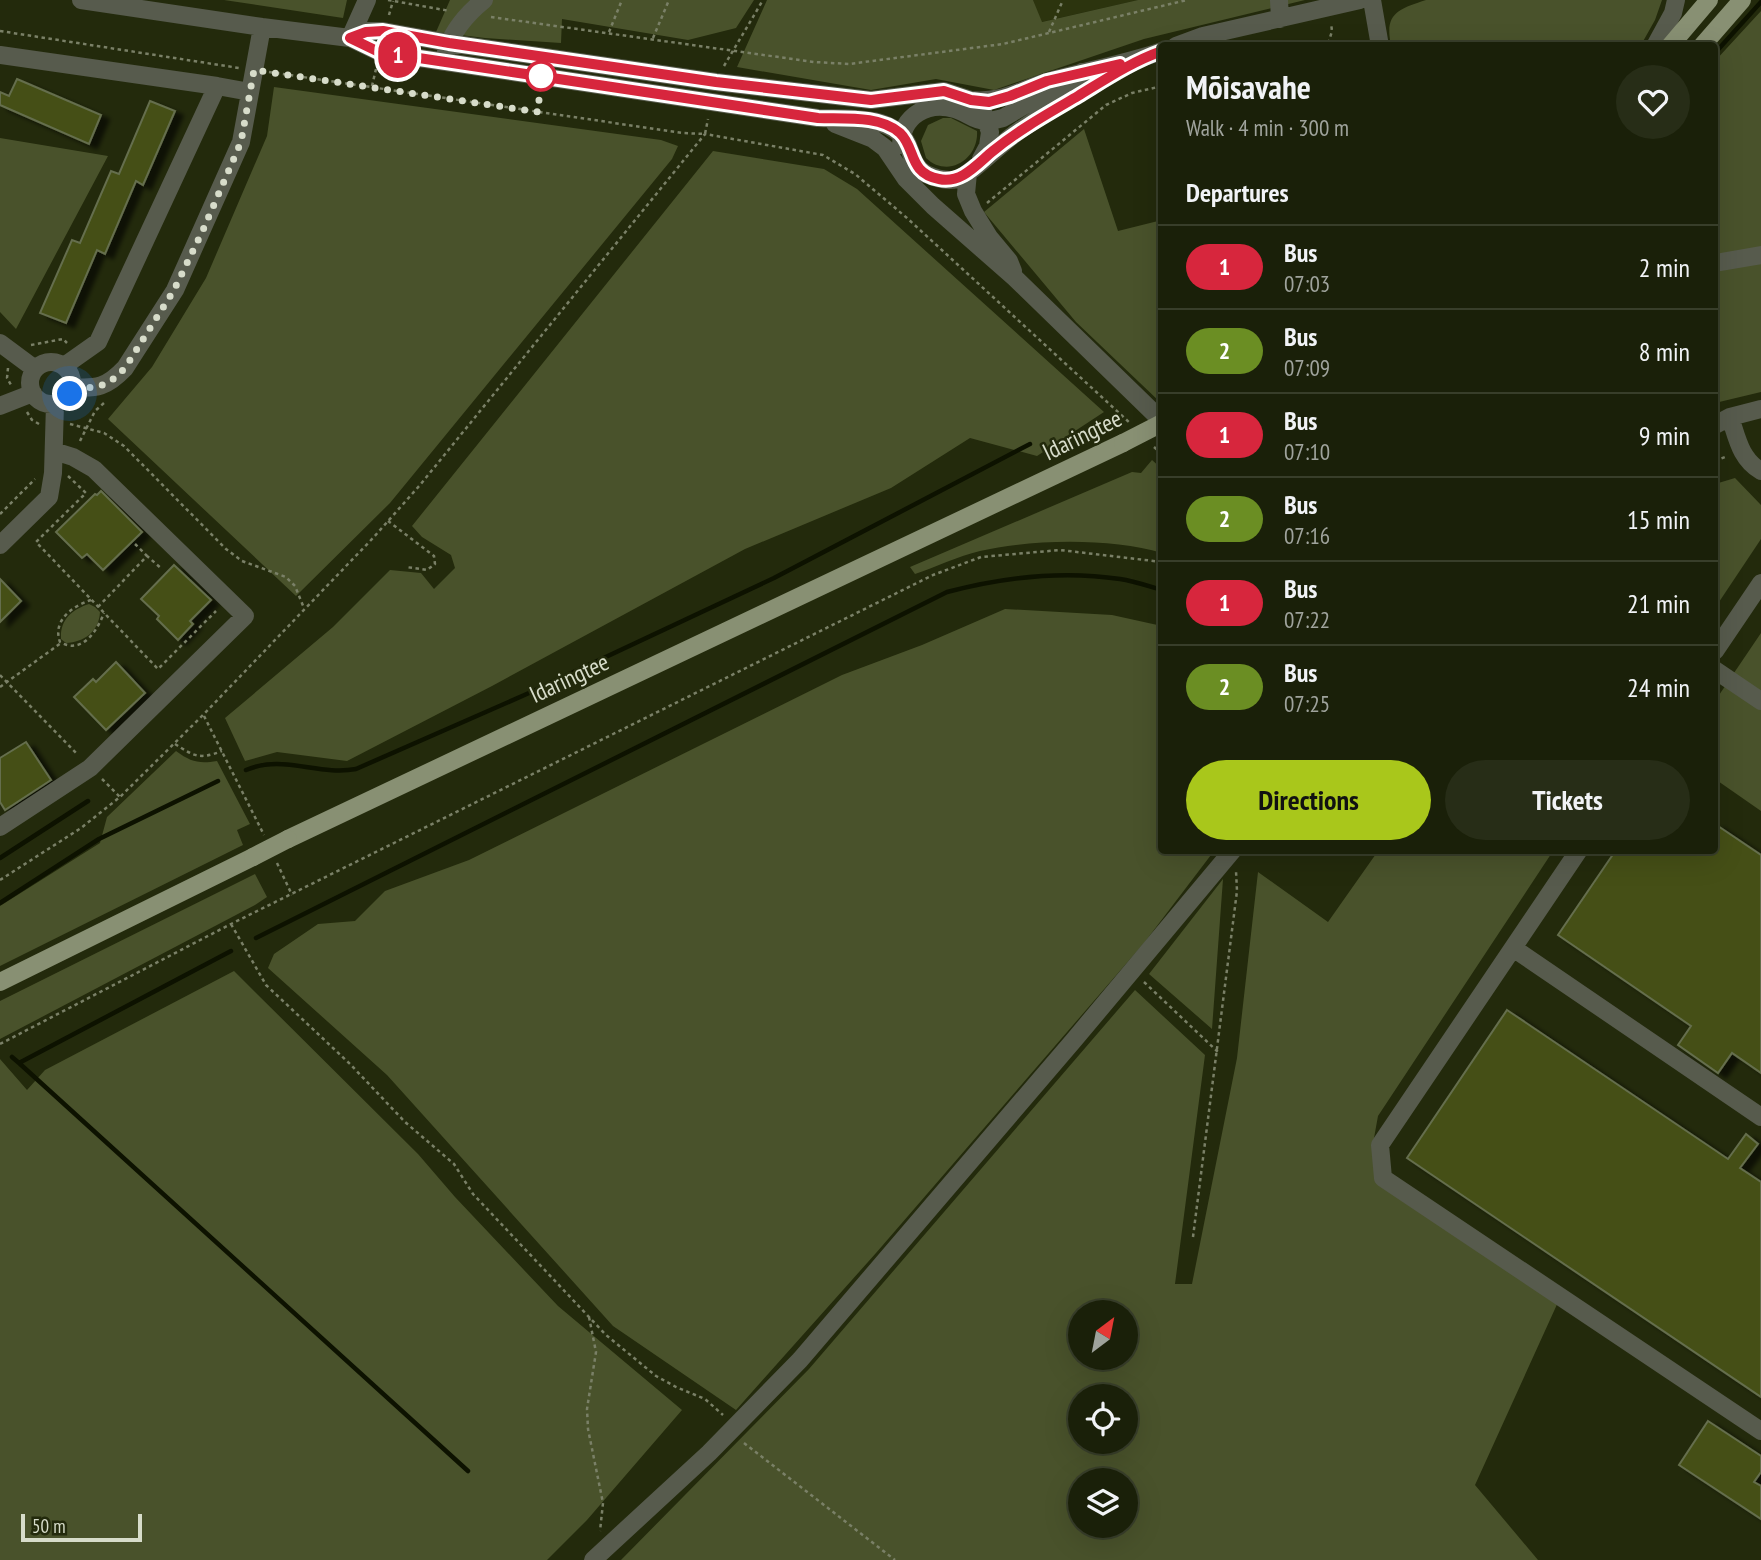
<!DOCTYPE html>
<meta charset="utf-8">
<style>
body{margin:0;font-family:"PT Sans Narrow",sans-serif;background:#272d17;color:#f1f3f6;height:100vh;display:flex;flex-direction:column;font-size:26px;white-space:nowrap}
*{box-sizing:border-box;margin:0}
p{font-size:23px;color:#9fa39c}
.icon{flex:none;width:38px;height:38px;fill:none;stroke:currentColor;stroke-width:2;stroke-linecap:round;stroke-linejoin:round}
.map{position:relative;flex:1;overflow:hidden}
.sheet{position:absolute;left:1158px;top:42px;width:560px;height:812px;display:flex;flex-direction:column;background:#1a2009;border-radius:7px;box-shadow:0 7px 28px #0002,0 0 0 2px #383e2a}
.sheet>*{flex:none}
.badge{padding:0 14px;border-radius:23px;font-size:24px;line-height:46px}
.needle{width:46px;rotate:32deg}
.controls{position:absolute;left:1068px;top:1300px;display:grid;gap:14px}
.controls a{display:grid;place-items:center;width:70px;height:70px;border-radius:50%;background:#1a2009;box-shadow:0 7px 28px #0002,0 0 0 2px #383e2a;font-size:35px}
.scale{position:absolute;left:21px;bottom:18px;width:121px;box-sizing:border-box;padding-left:7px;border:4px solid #d7dcca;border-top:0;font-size:19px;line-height:24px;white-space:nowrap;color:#d7dcca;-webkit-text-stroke:5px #232a0c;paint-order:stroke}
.you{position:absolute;width:35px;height:35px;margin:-18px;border:5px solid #fff;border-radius:50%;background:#1a73e8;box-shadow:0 0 0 10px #1a73e833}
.map>.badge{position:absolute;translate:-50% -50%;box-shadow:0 0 0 4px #fff}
h2{padding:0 28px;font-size:26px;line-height:63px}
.round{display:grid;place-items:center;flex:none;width:74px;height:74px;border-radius:37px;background:#272d17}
.head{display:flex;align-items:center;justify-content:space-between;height:119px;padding:0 28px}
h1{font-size:33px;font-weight:700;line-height:52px}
.action{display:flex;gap:14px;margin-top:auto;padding:14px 28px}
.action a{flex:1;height:80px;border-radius:42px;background:#a9c71b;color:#111;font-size:28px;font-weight:700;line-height:80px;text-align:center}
.action a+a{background:#272d17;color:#f1f3f6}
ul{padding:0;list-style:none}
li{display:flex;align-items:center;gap:21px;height:84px;padding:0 28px;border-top:2px solid #383e2a}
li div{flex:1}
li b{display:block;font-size:26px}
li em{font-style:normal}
li .badge{min-width:77px;font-weight:700;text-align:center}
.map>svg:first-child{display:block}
.built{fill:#2c340e}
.green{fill:#49522b;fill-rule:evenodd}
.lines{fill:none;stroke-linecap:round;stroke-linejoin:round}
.stream{stroke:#0d1200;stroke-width:4.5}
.building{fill:#445016;stroke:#656e4d;stroke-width:2;filter:url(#shadow)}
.path{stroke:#7a8067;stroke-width:2.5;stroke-dasharray:3.5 3.5;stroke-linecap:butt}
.minor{stroke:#575b4d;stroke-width:18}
.major{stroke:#889073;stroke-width:18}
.major-bridge{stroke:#889073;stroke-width:18}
.line-casing{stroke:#fff;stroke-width:16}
.line{stroke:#d7263d;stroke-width:10}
.walk{stroke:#d7dcca;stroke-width:7;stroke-dasharray:0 12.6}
.stop-dot{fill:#fff;stroke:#d7263d;stroke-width:3.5}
.labels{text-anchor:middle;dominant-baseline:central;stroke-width:5;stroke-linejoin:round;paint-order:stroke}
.street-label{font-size:24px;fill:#d7dcca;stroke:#232a0c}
</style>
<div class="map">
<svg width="1761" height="1560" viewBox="0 0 1761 1560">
<defs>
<filter id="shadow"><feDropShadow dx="8" dy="4.5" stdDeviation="2" flood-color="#0009"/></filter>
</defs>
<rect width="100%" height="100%" fill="#232a0c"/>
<path class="built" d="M1033,0H1138L1041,22Z"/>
<path class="green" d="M224,0H347L343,18Z
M450,0H754L736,28L688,40L562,19L561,43L485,38L436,32Z
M767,0H1033L1042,22L1138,0H1305L1144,39L994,90L936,79L871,90L737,67Z
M1426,0H1662L1655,20L1641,45H1391C1384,13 1399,9 1426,0Z
M1761,11V392L1715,403V61Z
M274,87L661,140L678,146L672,159L390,503L296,596L108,419L152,367L206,278L267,136Z
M943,118H951L977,131C979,159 948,179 926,158L921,141L928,125Z
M1084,129L1118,231L1162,220L1161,403L1076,322L984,212Z
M0,138L108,156L16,329L0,312Z
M713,151L824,169L857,189L1104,412L1037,456L970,438L891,488L745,549L492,686L347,761L277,752L245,761L225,718L333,627L390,570L421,573L434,589L455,568L451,555L422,537L412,526Z
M1152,460L1162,469V553C1112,538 1032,539 980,551C958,556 936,567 915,574L910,567L1132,472L1141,473Z
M1735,478L1761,505V539L1715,608V484Z
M89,604L95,607L100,612C99,632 84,642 66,643L61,639C60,620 71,610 89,604Z
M1005,609L1112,615L1162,626V850L1214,851L1144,943L876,1253L736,1410L613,1326L387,1075L268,968L274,954L318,924L355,921L385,891L469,860L842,675L922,645Z
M1761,633V811L1715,779V701Z
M176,751C191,762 199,764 217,761L250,824L237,830L243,845L0,966V906L100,843L107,817Z
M1378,851H1553L1378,1116L1372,1149L1376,1169L1559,1300L1475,1485L1538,1560H621L809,1369L1135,990L1205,1055L1175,1284H1192L1237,1058L1258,872L1328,922ZM1080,1312H1125V1358H1080ZM1080,1396H1125V1442H1080ZM1080,1480H1125V1526H1080Z
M255,874L267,897L255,905L0,1039V1001Z
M1223,879L1212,1029L1149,974Z
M234,971L418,1154L455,1197L558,1306L682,1410L587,1520L547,1560H0V1059L27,1090L45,1070Z"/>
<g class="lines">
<path class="stream" d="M1715,53L1761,2
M246,770C283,754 318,776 356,769L529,693L774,578L1030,444
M0,858L88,801
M0,903L99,839L218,781
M256,938L947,592C1004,577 1061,570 1120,579C1134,581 1148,586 1162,590
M12,1057L19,1063L231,951
M19,1063L468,1471"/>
</g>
<path class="building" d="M17,79L101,115L89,144L0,105V92L9,96Z
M150,101L175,111L143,185L136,181L105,254L97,250L66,323L40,313L72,240L80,243L111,171L119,174Z
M101,491L142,532L103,570L87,554L82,558L56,532L95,494L97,495Z
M174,565L211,600L190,621L193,624L178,640L157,619L159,616L141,599Z
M0,579L21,601L0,622Z
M116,662L145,693L106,730L74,697L93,679L96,682Z
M26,742L51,780L5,810L0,802V758Z
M1715,824L1761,855V1073L1732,1053L1718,1073L1678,1045L1691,1026L1558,935L1616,850H1715Z
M1507,1010L1728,1159L1746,1134L1758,1144L1740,1168L1761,1182V1397L1407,1158Z
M1708,1421L1761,1456V1472L1754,1482L1761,1486V1519L1679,1465Z"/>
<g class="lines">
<path class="path" d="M388,0L450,11
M389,15L393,1
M491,17L814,62L849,64L1003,44L1187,0
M0,31L239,68
M609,32L622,0
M1049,32L1063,0
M653,38L669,0
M1321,46L1329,41L1332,31L1331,23
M724,66L763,0
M269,72L682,133L705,134L708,119
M372,86L376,69
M987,203L1106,105L1132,93L1162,86
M31,345L63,339L67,343
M8,368L7,378L11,385
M27,412L32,420L39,424
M70,424L104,433L124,446L226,549L242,561L286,577L295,586L304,608
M80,441L95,411L104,403
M1154,447L1162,454
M1715,461L1725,457
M68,476L86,493L36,542L158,669L216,611
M0,514L35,479
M388,521L434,556L435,564L427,570L406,567
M135,544L147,556
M91,600C73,606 52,620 60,642C82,655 97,631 104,613
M98,607L147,556L162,569
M0,675L78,755
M0,687L61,643
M204,716L264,835
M175,744C194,756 199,760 222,751
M102,779L120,797
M277,863L292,895
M0,880L81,828L120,797L203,715L373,538L420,485L705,134L823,155L855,174L907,218L1130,423
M231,924L266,985L350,1064L405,1122L454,1164L473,1194L606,1335L656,1376L676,1387L705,1399L723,1415
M1144,982L1218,1052
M0,1044L231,924L933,575L981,557L1060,550L1162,562
M1193,1237L1237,891L1236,871
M589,1317L596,1352L587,1409L588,1429L603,1503L600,1531
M744,1443L895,1560"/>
<path class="minor" d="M81,0L262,27L350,38L379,52L818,118C846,119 891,114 907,143C912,154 913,167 926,174C935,178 946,182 957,179C969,176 1003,142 1016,133C1053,106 1096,84 1135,61
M1279,0L1280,19
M1372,0L1380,46
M350,38L366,31H383L449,43L716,82L871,100L944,91L971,100L982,109L990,132L988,146L981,159
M350,38L367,0
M1176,46L1203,36L1360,0
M1655,46L1673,13L1676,0
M446,52C452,31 468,13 484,0
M0,55L217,86
M971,100C1003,103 1021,89 1050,81C1087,70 1126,64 1162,51
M835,124L873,139L885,148L906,179L933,206L1015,278L1162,421
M901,145C902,115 928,101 955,109C966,112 974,121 986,121C991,122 997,119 1003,118L1082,72
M968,173L966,194L973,211L989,237L1009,261L1013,271
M1715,263L1761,255
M0,343L35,369
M30 383a21 21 0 1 1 42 0a21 21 0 1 1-42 0Z
M64,366L98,342L217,86L250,92
M72,387C97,389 107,387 125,368L175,290L241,142L262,27
M0,406L33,393
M1730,417C1737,437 1740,459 1761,471
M1715,425L1730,417L1761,409
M0,545L49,497L53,473L55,404
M1715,651L1761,583
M1715,670L1761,701
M0,827L90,768L245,616L94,469L73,457L54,451
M1579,850L1380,1145L1383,1178L1761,1431
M1513,948L1761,1117
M593,1560L709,1453L800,1360L1074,1040L1233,850"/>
<path class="major" d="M1670,46L1709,0
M1702,46L1742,0
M288,839L1123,443
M0,982L253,857"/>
<path class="major-bridge" d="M1123,443L1162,423
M253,857L288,839"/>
</g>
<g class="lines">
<g class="line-casing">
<path id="line" d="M1120,64L1047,81L1010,96L989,102L971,100L944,91L871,100L716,82L449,43L383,31L366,32L350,38L379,52L818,118C844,119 880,115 900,133C916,148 908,173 939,179C962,184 978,163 993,151C1020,129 1049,113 1078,96C1106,79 1131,62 1162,51"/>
</g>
<use href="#line" class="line"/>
<path class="walk" d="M70,394L72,387C97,389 107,387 125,368L174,290L203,230L241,142L254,70L538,112L541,76"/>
</g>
<circle class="stop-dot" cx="541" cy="76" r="14"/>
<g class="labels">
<g class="street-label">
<text transform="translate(1082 435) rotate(-26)">Idaringtee</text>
<text transform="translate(569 678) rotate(-25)">Idaringtee</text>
</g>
</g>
</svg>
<div class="controls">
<a><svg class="needle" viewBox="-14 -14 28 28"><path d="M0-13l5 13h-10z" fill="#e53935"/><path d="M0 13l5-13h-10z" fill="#9fa39c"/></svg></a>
<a><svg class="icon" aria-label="locate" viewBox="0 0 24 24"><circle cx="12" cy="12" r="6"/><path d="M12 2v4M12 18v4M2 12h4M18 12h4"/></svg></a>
<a><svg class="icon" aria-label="layers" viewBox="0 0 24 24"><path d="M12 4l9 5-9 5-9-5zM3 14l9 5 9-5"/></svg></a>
</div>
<div class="scale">50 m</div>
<div class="you" style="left:70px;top:394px"></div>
<b class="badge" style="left:398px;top:55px;background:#d7263d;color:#fff">1</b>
<section class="sheet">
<div class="head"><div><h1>Mõisavahe</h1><p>Walk · 4 min · 300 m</p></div><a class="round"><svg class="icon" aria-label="heart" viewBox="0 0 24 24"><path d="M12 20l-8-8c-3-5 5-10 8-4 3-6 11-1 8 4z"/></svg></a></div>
<h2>Departures</h2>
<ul>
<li><span class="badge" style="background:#d7263d;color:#fff">1</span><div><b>Bus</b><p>07:03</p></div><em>2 min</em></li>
<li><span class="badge" style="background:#6b8e23;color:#fff">2</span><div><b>Bus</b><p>07:09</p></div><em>8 min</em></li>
<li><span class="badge" style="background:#d7263d;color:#fff">1</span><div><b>Bus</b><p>07:10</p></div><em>9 min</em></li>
<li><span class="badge" style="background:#6b8e23;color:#fff">2</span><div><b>Bus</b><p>07:16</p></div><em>15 min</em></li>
<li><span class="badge" style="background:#d7263d;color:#fff">1</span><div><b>Bus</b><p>07:22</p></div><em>21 min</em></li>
<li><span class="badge" style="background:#6b8e23;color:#fff">2</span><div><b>Bus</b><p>07:25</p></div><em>24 min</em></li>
</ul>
<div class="action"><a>Directions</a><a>Tickets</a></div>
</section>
</div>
